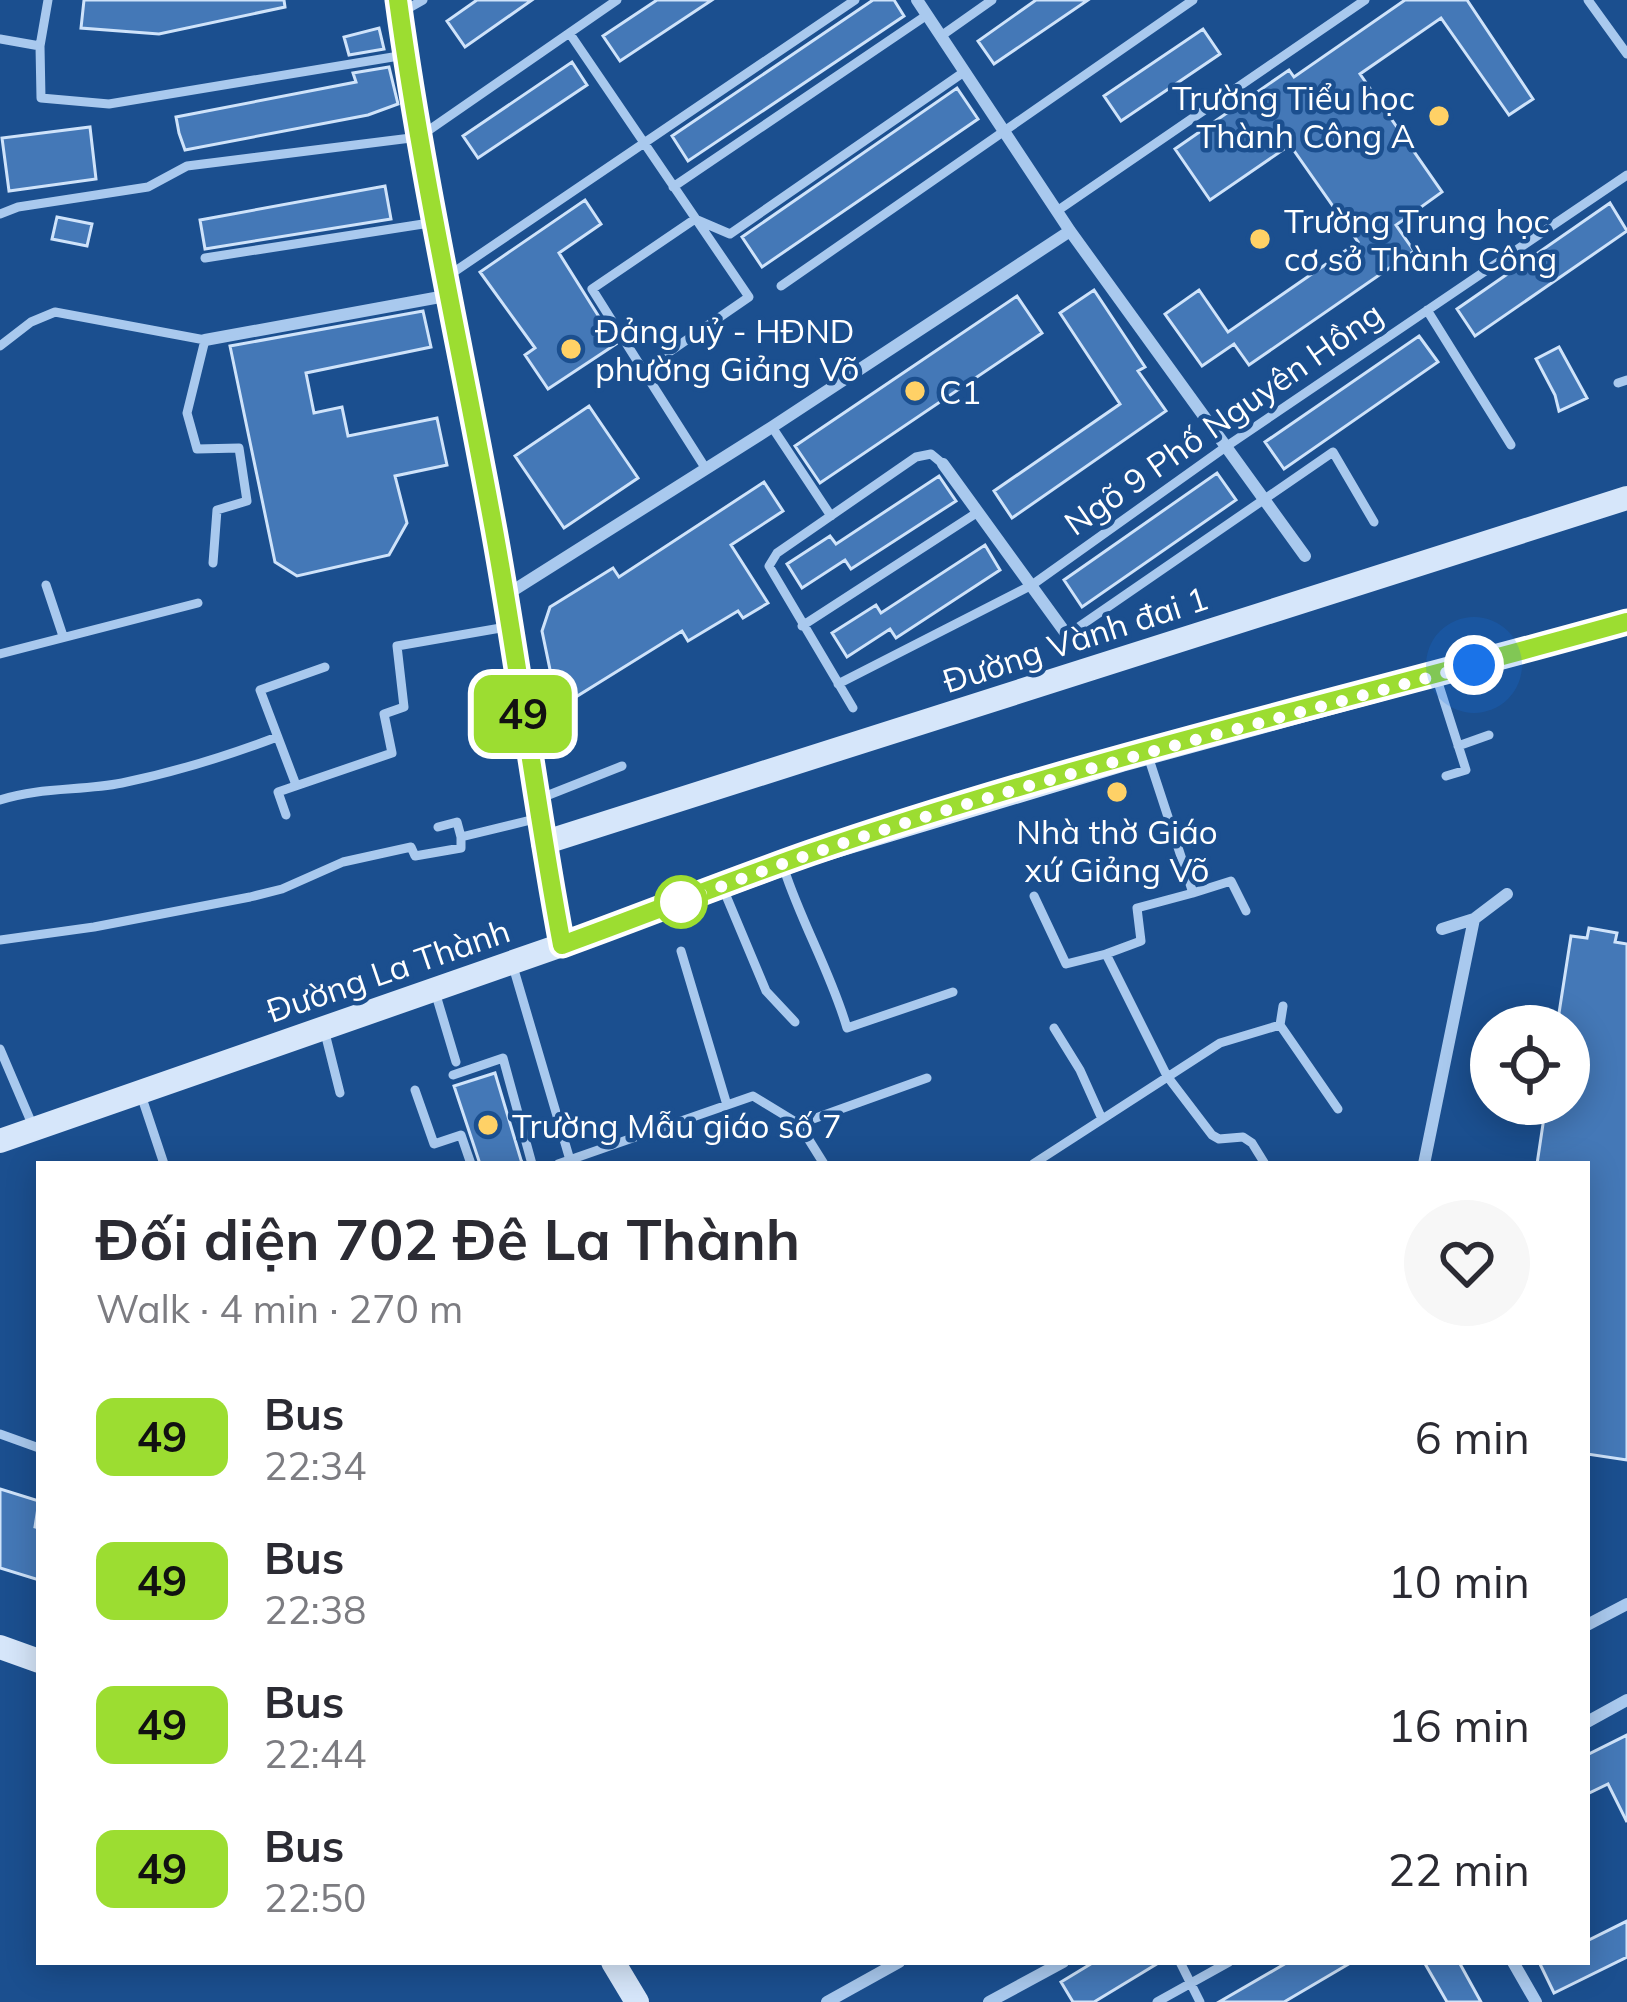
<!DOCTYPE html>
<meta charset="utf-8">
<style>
body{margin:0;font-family:Mulish,sans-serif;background:#f7f7f7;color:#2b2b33;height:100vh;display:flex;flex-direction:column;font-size:45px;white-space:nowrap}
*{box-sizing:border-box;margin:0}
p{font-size:39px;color:#7c7c81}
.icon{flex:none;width:66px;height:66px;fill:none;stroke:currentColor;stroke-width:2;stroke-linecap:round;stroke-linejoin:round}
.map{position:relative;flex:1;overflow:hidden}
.side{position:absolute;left:36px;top:1161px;width:1554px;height:804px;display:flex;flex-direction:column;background:#fff;border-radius:0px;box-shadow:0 6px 30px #0003}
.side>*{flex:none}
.badge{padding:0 24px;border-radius:18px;font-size:42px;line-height:78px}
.fabs{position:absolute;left:1470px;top:1005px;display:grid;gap:24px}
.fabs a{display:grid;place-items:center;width:120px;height:120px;border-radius:50%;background:#fff;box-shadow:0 6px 30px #0003;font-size:60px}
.you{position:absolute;width:60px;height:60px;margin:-30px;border:9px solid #fff;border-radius:50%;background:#1a73e8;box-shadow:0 0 0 18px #1a73e833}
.map>.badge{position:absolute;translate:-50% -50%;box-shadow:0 0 0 6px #fff}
.round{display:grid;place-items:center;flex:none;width:126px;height:126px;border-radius:63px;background:#f7f7f7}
.overview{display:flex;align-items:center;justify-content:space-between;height:204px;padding:0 60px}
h1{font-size:57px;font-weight:700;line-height:90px}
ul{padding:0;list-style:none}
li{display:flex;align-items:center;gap:36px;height:144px;padding:0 60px}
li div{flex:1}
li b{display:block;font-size:45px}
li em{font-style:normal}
li .badge{min-width:132px;font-weight:700;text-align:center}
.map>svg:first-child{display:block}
.building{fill:#4478b7;stroke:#cfe3fa;stroke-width:3}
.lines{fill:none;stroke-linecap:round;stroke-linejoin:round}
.lane{stroke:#a9c9ee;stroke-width:9}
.street{stroke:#a9c9ee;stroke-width:12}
.secondary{stroke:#d6e6fa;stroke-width:24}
.line-casing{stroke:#fff;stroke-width:27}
.line{stroke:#9cdd31;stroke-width:18}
.walk{stroke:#fff;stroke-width:12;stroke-dasharray:0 21.6}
.poi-dot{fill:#ffd166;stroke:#1b4f8f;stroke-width:4.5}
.stop-dot{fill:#fff;stroke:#9cdd31;stroke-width:6}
.labels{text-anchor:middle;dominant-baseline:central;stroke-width:9;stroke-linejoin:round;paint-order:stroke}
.poi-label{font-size:33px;fill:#fff;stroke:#1b4f8f;text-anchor:start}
.street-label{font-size:33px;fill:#fff;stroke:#1b4f8f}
</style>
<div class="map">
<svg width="1627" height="2002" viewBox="0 0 1627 2002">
<rect width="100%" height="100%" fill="#1b4f8f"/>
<path class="building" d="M84,0H284L285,7L159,34L81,28Z
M477,0H532L465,47L447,21Z
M657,0H712L620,61L603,36Z
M873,0H894L904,16L688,161L672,136Z
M1036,0H1088L994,64L978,41Z
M1405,0H1467L1533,99L1509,115L1441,18L1360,74L1442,192L1396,225L1414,251L1249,365L1234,344L1202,366L1165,314L1199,290L1228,332L1358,242L1290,145L1210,200L1175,149L1289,70L1294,77Z
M379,28L384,49L349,55L344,37Z
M1203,29L1220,54L1121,121L1104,96Z
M572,62L587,85L478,158L463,136Z
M389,67L398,104L368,115L185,150L179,133L176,117L356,82L353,73Z
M957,88L978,119L762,267L742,237Z
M90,127L96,179L9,191L2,138Z
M385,186L391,219L205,249L200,220Z
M585,200L601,224L559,253L616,344L548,389L525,355L535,348L480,272Z
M1610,203L1627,231L1475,336L1457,309Z
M57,217L92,224L87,246L52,239Z
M1094,290L1145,367L1138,371L1166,411L1012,518L994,491L1120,404L1060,313Z
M1017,296L1042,333L820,483L795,446Z
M423,311L431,347L306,373L314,413L342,407L348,436L437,418L447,465L395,476L407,523L389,555L297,576L275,562L230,346Z
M1419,336L1438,362L1284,469L1265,442Z
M1559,347L1587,398L1559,411L1555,395L1536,359Z
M589,406L638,478L564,528L515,456Z
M1217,473L1236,500L1082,607L1064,580Z
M939,476L956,501L851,569L845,560L802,588L787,564L830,536L836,544Z
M764,482L783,511L731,545L768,603L743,618L738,611L688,641L682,631L558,708L542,631L550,607L613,568L619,577Z
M985,545L1000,570L896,638L890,629L847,657L832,633L876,605L881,613Z
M1589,928L1617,933L1615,942L1627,944V1460L1587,1454V1164H1537L1546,1104H1569V1026H1557L1571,936L1587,938Z
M495,1073L521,1160L523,1164H480L454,1086Z
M0,1489L39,1501L35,1527L39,1528V1580L0,1568Z
M1627,1735V1822L1608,1784L1587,1794V1755Z
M1627,1921V1957L1554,1993L1539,1962H1587V1941Z
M1094,1962H1160L1094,2002H1073L1061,1982Z
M1288,1962H1352L1284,2002H1219Z
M1424,1962H1459L1481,2002H1447Z"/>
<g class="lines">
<path class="lane" d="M48,0L40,46L41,98L109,104L405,55
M1588,0L1627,54
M400,13L423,0
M570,34L749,297L643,370L706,469
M941,36L992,0
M0,39L40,46
M673,187L927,15
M1057,211L1365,0
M0,214L18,207L148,187L187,166L419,137L617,0
M205,258L436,222
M448,276L855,0
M781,286L1193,0
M1427,310L1511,445
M0,346L31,322L55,312L205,340L187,413L197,449L239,448L247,501L217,510L213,563
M643,370L592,289L695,219L730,234L964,72
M1618,383L1627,380
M772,427L831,516
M46,585L63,636
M802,626L978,512
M1067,635L1333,452L1374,522
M0,654L198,603
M1436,676L1466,770L1446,776
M838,684L1032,585L1227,446L1627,175
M853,708L769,566L777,553L916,457L931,454L943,464
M1458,746L1489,735
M1148,756L1193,893L1137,908L1141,941L1106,954L1167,1076L1212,1135L1219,1139L1243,1137L1252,1143L1265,1164
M296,785L260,690L325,667
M0,800C40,787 81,791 122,783C175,772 227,756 277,737
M536,800L622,766
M286,815L278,792L392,753L384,714L404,707L397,646L512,626
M438,827L457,822L461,837
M784,869C802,924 831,973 847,1028L953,992
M722,886L766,991L795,1022
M1193,893L1231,881L1246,911
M1034,896L1066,964L1106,954
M0,940L94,927L250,897L282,889L343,862L411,847L415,856L461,848V837L539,818
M681,951L727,1105
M512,963L570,1160
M436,995L456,1062
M1280,1025L1338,1109
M1280,1025L1283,1006
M1054,1028L1080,1070L1102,1119
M325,1033L340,1093
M0,1049L32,1124
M453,1075L503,1058L532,1164
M415,1090L434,1144L461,1135L471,1164
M141,1095L164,1164
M799,1124L927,1078
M558,1164L753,1096L799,1124L824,1164
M1033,1164L1220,1043L1280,1025
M0,1434L39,1448
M1180,1962L1200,2002
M1157,2002L1229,1962"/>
<path class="street" d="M398,0C424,190 466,377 501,566C524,692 538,819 562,944
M917,0L1070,231L1305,556
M205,340L451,295
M943,464L1067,635
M506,595L772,427L1070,231
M1442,929L1474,919
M1424,1164L1474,919L1507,894
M1587,1625L1627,1604
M1587,1722L1627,1700
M1513,1962L1536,2002
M827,2002L899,1962
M989,2002L1063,1962"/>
<path class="secondary" d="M543,843L1627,498
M0,1141L562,945L812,853L1121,760L1627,622
M0,1647L39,1661
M613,1962L637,2002"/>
</g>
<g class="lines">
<g class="line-casing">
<path id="line" d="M398,0C422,178 462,354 494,530C519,668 536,807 562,945C645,915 727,882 810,853C1078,761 1355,698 1627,622"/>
</g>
<use href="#line" class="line"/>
<path class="walk" d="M681,902C938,800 1209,739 1474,665"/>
</g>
<g class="poi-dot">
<circle cx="1439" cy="116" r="12"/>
<circle cx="1260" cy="239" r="12"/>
<circle cx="571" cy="349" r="12"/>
<circle cx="915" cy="391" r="12"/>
<circle cx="1117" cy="792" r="12"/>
<circle cx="488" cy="1125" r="12"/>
</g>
<circle class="stop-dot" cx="681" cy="902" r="24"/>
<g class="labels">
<g class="poi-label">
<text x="1415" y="97" text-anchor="end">Trường Tiểu học<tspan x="1415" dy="38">Thành Công A</tspan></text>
<text x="1284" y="220">Trường Trung học<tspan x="1284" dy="38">cơ sở Thành Công</tspan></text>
<text x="595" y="330">Đảng uỷ - HĐND<tspan x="595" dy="38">phường Giảng Võ</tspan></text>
<text x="939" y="391">C1</text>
<text x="1117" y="831" text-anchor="middle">Nhà thờ Giáo<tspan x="1117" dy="38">xứ Giảng Võ</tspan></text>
<text x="512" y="1125">Trường Mẫu giáo số 7</text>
</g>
<g class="street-label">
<text transform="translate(1223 418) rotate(-35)">Ngõ 9 Phố Nguyên Hồng</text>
<text transform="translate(1075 639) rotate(-18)">Đường Vành đai 1</text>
<text transform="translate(388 970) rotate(-19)">Đường La Thành</text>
</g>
</g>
</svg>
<div class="fabs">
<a><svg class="icon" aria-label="locate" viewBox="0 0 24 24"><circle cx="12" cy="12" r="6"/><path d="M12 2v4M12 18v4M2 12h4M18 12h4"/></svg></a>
</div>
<div class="you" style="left:1474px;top:665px"></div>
<b class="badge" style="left:523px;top:714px;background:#9cdd31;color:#111">49</b>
<section class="side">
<div class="overview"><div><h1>Đối diện 702 Đê La Thành</h1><p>Walk · 4 min · 270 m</p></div><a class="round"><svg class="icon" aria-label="heart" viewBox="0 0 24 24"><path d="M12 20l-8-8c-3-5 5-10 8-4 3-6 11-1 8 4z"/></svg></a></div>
<ul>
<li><span class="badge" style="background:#9cdd31;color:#111">49</span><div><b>Bus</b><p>22:34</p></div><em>6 min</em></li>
<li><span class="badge" style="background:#9cdd31;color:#111">49</span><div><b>Bus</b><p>22:38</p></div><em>10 min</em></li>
<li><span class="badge" style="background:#9cdd31;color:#111">49</span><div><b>Bus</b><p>22:44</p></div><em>16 min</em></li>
<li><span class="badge" style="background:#9cdd31;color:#111">49</span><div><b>Bus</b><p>22:50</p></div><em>22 min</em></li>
</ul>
</section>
</div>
